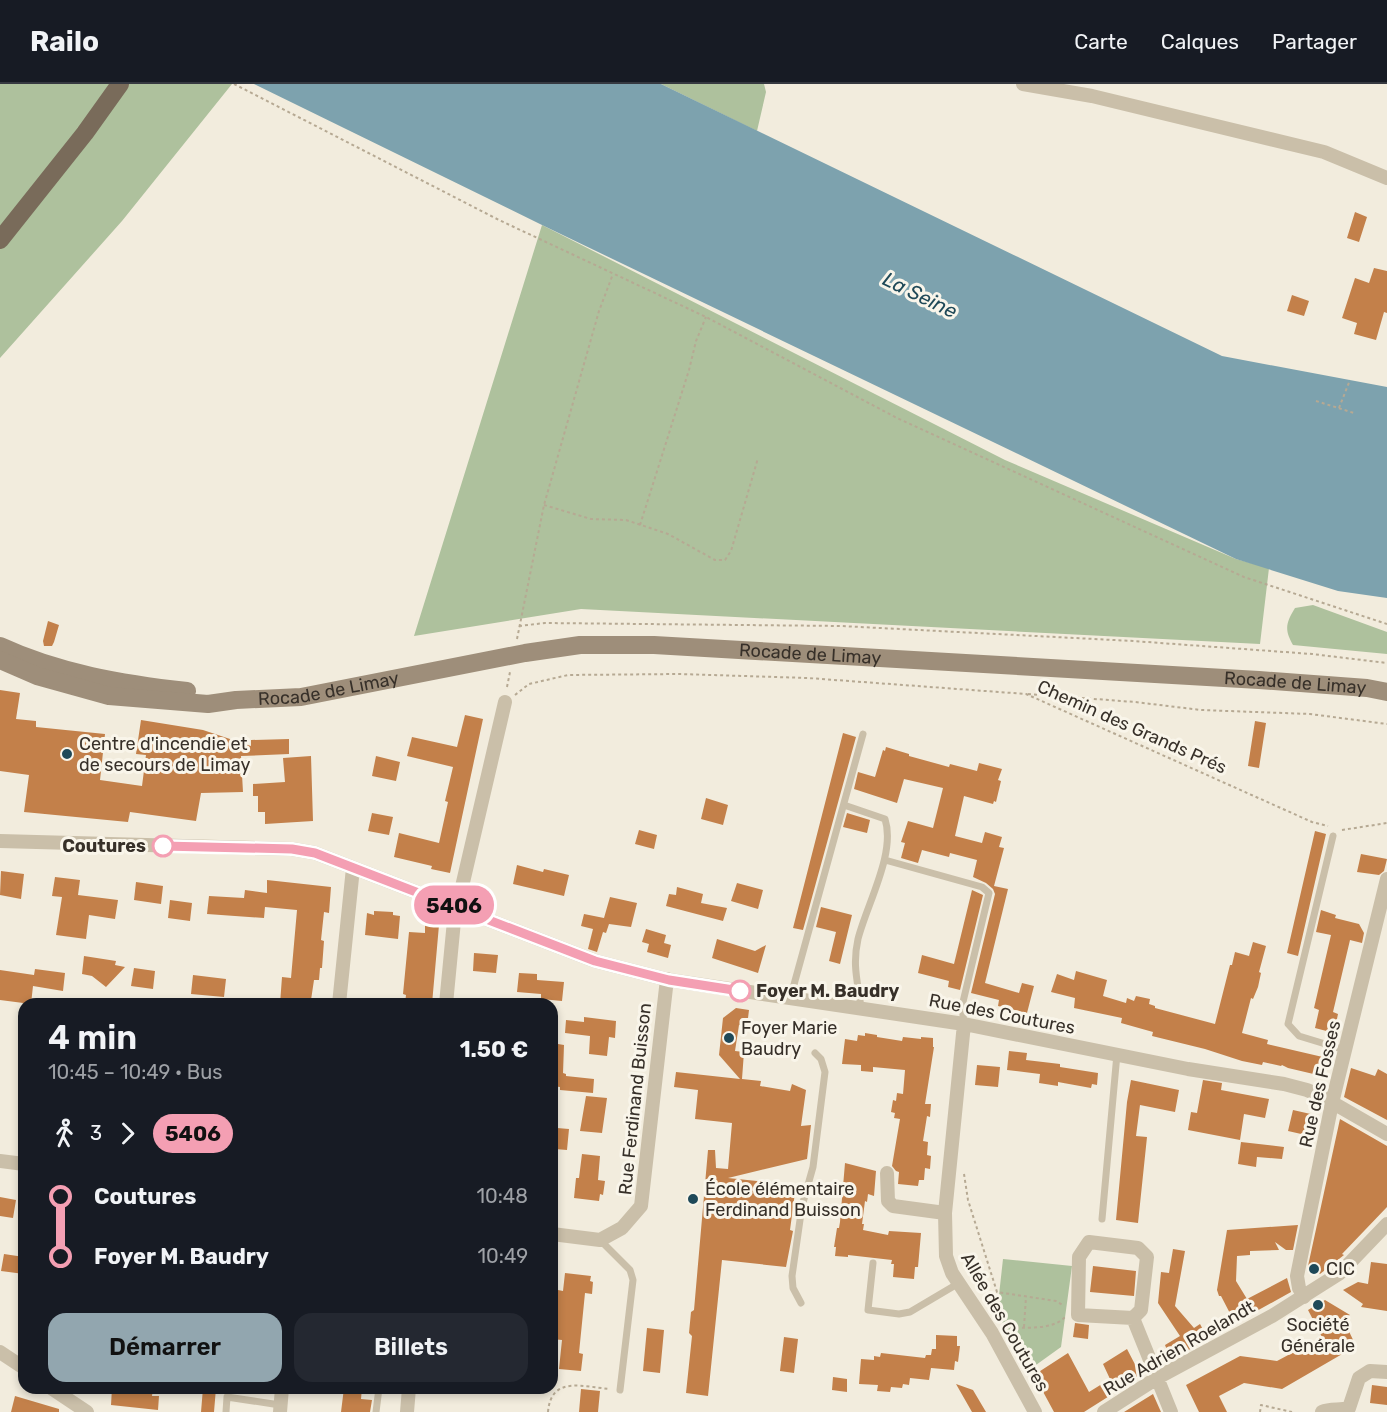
<!DOCTYPE html>
<html lang="fr">
<meta charset="utf-8">
<style>
body{margin:0;font-family:Rubik,sans-serif;background:#242831;color:#f1f3f6;height:100vh;display:flex;flex-direction:column;font-size:22px;white-space:nowrap}
*{box-sizing:border-box;margin:0}
p{font-size:20px;color:#9ea1a6}
.icon{flex:none;width:33px;height:33px;fill:none;stroke:currentColor;stroke-width:2;stroke-linecap:round;stroke-linejoin:round}
.map{position:relative;flex:1;overflow:hidden}
.side{position:absolute;left:18px;top:914px;width:540px;height:396px;display:flex;flex-direction:column;background:#171b24;border-radius:18px;box-shadow:0 3px 9px #0003}
.side>*{flex:none}
.badge{padding:0 12px;border-radius:20px;font-size:21px;line-height:39px}
.map>.badge{position:absolute;translate:-50% -50%;box-shadow:0 0 0 3px #fff}
.legs{display:flex;align-items:center;gap:9px;height:66px;padding:0 30px;font-size:20px}
.legs p{margin-inline-start:auto}
.overview{display:flex;align-items:center;justify-content:space-between;height:102px;padding:0 30px}
h1{font-size:33px;font-weight:600;line-height:45px}
.action{display:flex;gap:12px;margin-top:auto;padding:12px 30px}
.action a{flex:1;height:69px;border-radius:18px;background:#92a6af;color:#111;font-size:24px;font-weight:600;line-height:69px;text-align:center}
.action a+a{background:#242831;color:#f1f3f6}
ul{padding:0 30px;list-style:none}
li{display:flex;align-items:center;gap:21px;height:60px;font-size:22px}
li i{display:grid;place-items:center;width:9px;height:100%;margin:0 8px;background:currentColor}
li i::after{content:'';width:15px;height:15px;margin:-8px;border:4px solid;border-radius:50%;background:#171b24}
li p{margin-inline-start:auto}
li:first-child i{background:linear-gradient(#0000 50%,currentColor 0)}
li:last-child i{background:linear-gradient(currentColor 50%,#0000 0)}
header{display:flex;align-items:center;gap:36px;box-sizing:border-box;height:84px;padding:0 30px;background:#171b24;border-bottom:2px solid #363941}
header strong{font-size:28px}
nav{display:flex;gap:33px;margin-inline-start:auto;font-size:21px}
.map>svg:first-child{display:block}
.green{fill:#aec19d}
.water{fill:#7da2ae}
.building{fill:#c3804a}
.lines{fill:none;stroke-linecap:round;stroke-linejoin:round}
.path{stroke:#b6a993;stroke-width:2;stroke-dasharray:3 3;stroke-linecap:butt}
.lane{stroke:#cabfa9;stroke-width:7}
.street{stroke:#cabfa9;stroke-width:14}
.secondary{stroke:#9e8e7a;stroke-width:18}
.primary{stroke:#796b5a;stroke-width:18}
.line-1-casing{stroke:#fff;stroke-width:14}
.line-1{stroke:#f49fb3;stroke-width:9}
.poi-dot{fill:#1f4958;stroke:#f9f5ea;stroke-width:2}
.stop-1-dot{fill:#fff;stroke:#f49fb3;stroke-width:3}
.labels{text-anchor:middle;dominant-baseline:central;stroke-width:6;stroke-linejoin:round;paint-order:stroke}
.street-label{font-size:18px;fill:#373029;stroke:#f9f5ea}
.poi-label{font-size:18px;fill:#373029;stroke:#f9f5ea;text-anchor:start}
.stop-label{font-size:18px;font-weight:bold;fill:#373029;stroke:#f9f5ea;text-anchor:end}
.water-label{font-size:20px;font-style:italic;fill:#1f4958;stroke:#f9f5ea}
</style>
<header>
<strong>Railo</strong>
<nav><a>Carte</a><a>Calques</a><a>Partager</a></nav>
</header>
<div class="map">
<svg width="1387" height="1328" viewBox="0 0 1387 1328">
<rect width="100%" height="100%" fill="#f2ecdd"/>
<path class="green" d="M0,0H232L122,137L0,274Z
M661,0H764L766,8L757,47Z
M542,141L1005,376L1236,475L1269,484L1260,560L581,525L414,552Z
M1313,521L1387,548V570L1293,561C1284,545 1286,539 1295,524Z
M1003,1175L1072,1182L1061,1263L1029,1286L997,1229Z"/>
<path class="water" d="M254,0H661L1222,272L1387,303V514L1338,507L1236,475L542,141Z"/>
<path class="building" d="M1355,128L1367,133L1359,158L1347,154Z
M1374,184L1387,187V229L1384,228L1376,256L1354,250L1357,239L1342,234L1355,194L1369,199Z
M1292,211L1309,217L1304,232L1287,227Z
M48,537L59,541L54,558L52,562H44L43,557Z
M0,606L20,609L16,635L36,637V643L105,650L100,696L142,702L146,671L136,670L141,636L203,646L251,662V656L289,655V670L241,672L243,708L201,709L196,737L130,728L128,738L24,728L29,691L0,687Z
M465,631L483,635L450,789L431,785L432,782L394,773L399,749L439,759L448,718L445,717L453,683L407,672L412,653L457,663Z
M1255,637L1266,639L1259,684L1248,682Z
M843,649L856,653L803,846L793,844Z
M886,663L909,670V672L949,683L950,680L977,687L979,679L1002,685L998,696L1001,697L996,718L994,717L993,720L964,712L955,752L982,759L985,748L1002,753L999,763L1004,764L994,802L1008,805L985,899L1019,909L1022,899L1034,902L1027,929L998,922L999,916L971,909L995,810L993,805L986,799L973,793L977,776L950,769L949,773L922,766L918,779L901,774L905,759L901,758L908,737L933,744L943,704L904,695L897,719L854,705L858,688L875,693L883,666L885,667Z
M311,672L313,737L265,740V728H258V712H253V700L285,698L283,674Z
M376,672L400,678L396,697L372,692Z
M706,714L728,721L723,741L701,735Z
M372,729L393,733L389,751L368,747Z
M847,729L870,736L867,749L843,743Z
M639,746L657,751L654,765L635,760Z
M1315,747L1326,750L1298,872L1287,869Z
M1361,770L1387,775L1384,787L1379,791L1357,788Z
M517,781L543,788L544,785L569,791L564,812L513,800Z
M1,787L24,790L21,815L0,811Z
M55,793L80,796L78,811L118,816L115,835L89,831L86,855L56,851L62,813L52,812Z
M267,796L331,803L329,829L324,828L321,856L324,857L322,884H320L319,896H314L311,916H308V920H280L282,893L291,894L297,826L265,823L264,834L207,830L209,812L244,814L245,806L267,809Z
M136,798L163,802L161,820L134,816Z
M737,799L763,806L758,825L731,817Z
M677,803L703,810L701,819L727,824L723,837L666,822L669,810L676,811Z
M972,806L983,811L960,906L948,903L949,897L918,889L922,871L954,880Z
M610,813L637,819L631,843L609,840L606,849L603,848L597,868L588,865L593,845L581,842L584,830L604,834Z
M170,816L192,819L190,837L168,834Z
M821,823L852,831L840,880L829,877L836,848L816,843Z
M1321,826L1336,831L1335,834L1359,840L1364,849L1362,859L1350,856L1333,928L1338,930L1334,949L1315,944L1319,926L1314,924L1331,851L1316,848Z
M374,827L393,828V831L400,832L398,855L365,851L367,829L374,831Z
M425,840L439,841L432,920H405L406,911L403,910L409,848L425,849Z
M646,845L666,851L664,859L671,861L668,874L647,868L649,860L642,858Z
M717,855L755,867L766,861L758,889L712,874Z
M1253,858L1266,862L1259,888L1261,889L1258,903L1253,915L1251,914L1242,949L1268,956L1267,960L1327,974L1322,992L1288,984L1282,981L1281,982L1263,978L1262,981L1242,977L1205,965L1152,952L1153,948L1121,939L1122,934L1074,924L1075,914L1051,908L1057,890L1074,896L1076,887L1107,896L1103,912L1126,919L1127,914L1134,917L1136,912L1150,915L1149,920L1155,922V924L1215,940L1230,881H1232L1235,868L1249,872Z
M474,869L498,871L496,889L473,887Z
M84,872L116,877L115,881L125,883L106,903L92,892L82,890Z
M134,884L155,887L153,905L131,902Z
M35,885L65,889L63,907L33,902L31,920L0,916V886L34,891Z
M519,889L537,890V896L564,898L562,917L541,915V910L517,908Z
M193,891L226,895L224,913L191,910Z
M736,924L749,926L747,942L739,941L735,967L744,968L742,995L761,997L760,1002L790,1007L792,1000L806,1006L801,1042L811,1041L807,1075L728,1094L796,1101L790,1146L793,1147L786,1183L722,1176L708,1312L686,1309L692,1252L689,1249L691,1228L694,1226L708,1066H715L716,1084L728,1085L732,1039L695,1035L698,1006L674,1003L676,988L740,995L719,971L723,934Z
M584,933L616,937L615,954L609,953L607,972L589,970L590,952L565,949L566,936L584,938Z
M865,949L877,951V953L902,957L903,953L921,955V953L933,954V963H934L925,1020H931L930,1033L927,1032L923,1057L928,1058L927,1071L931,1072L930,1085L925,1084L924,1096H919L918,1102L898,1100L899,1088L896,1087L892,1082L900,1035L894,1034L895,1029L891,1028L893,1016L896,1017L897,1009L903,1010L905,986L873,983V988L861,987V981L842,980L845,955L857,957L858,951L865,952Z
M552,959L564,961L563,989L566,990V992L594,995L593,1009L560,1006V1003L552,1002Z
M1009,967L1027,969L1026,976L1060,980V983L1098,989L1097,1001L1092,1000L1091,1004L1058,998V1002L1039,999L1040,990L1007,986Z
M977,981L1000,983L998,1003L975,1001Z
M1351,984L1375,992L1378,985L1387,990V1036L1344,1013Z
M1131,996L1179,1006L1175,1028L1140,1021L1136,1052L1147,1053L1138,1139L1116,1136L1127,1018Z
M1203,996L1222,999L1221,1006L1269,1015L1265,1034L1244,1030L1240,1056L1188,1046L1191,1028L1197,1029Z
M586,1012L607,1014L602,1049L580,1047Z
M1293,1026L1315,1031L1310,1052L1288,1047Z
M1340,1035L1387,1062V1123L1342,1170L1344,1171L1320,1190L1308,1182Z
M557,1044L569,1045L567,1066L555,1065Z
M1241,1058L1284,1063L1282,1075L1257,1073L1256,1083L1238,1080Z
M582,1070L600,1072L598,1096L605,1097L603,1111L600,1110L599,1117L574,1114L576,1094H579Z
M845,1079L876,1087L874,1112L868,1110L867,1118L865,1117L862,1140H864L863,1146L888,1151L889,1147L921,1149L918,1183H915L914,1195L893,1193L894,1180H891L892,1176L848,1171V1173L835,1172L836,1163H834L837,1144H839L840,1138Z
M0,1113L16,1116L13,1134L0,1132Z
M1298,1141L1293,1166H1286L1275,1158L1279,1166L1250,1167V1171L1237,1172L1236,1197L1247,1215L1287,1194L1291,1208L1235,1239L1221,1212H1219L1217,1206L1227,1146Z
M1173,1165L1185,1167L1175,1222L1194,1244L1200,1240L1208,1255L1171,1276L1165,1261L1180,1252L1158,1219L1161,1188L1169,1189Z
M4,1170L24,1173V1190L1,1187Z
M1371,1178L1387,1180V1227L1361,1223L1363,1220L1343,1206L1358,1198L1368,1200Z
M1093,1182L1136,1187L1134,1212L1090,1208Z
M565,1189L591,1192L590,1197L593,1198L592,1210L585,1209L579,1269L583,1270L581,1287L559,1285L562,1256L552,1255V1234L556,1235L558,1206L563,1207Z
M1325,1216L1350,1231L1343,1235L1356,1262L1282,1305L1244,1299L1219,1312L1227,1328H1199L1186,1301L1240,1272L1277,1277L1322,1253L1308,1226Z
M1075,1239L1089,1241L1088,1255L1073,1253Z
M647,1244L664,1246L660,1289L643,1287Z
M936,1251L957,1252V1262H960L958,1278L955,1277L954,1286L931,1284L929,1296L910,1294L909,1301L903,1300L902,1304L891,1303L890,1308L877,1307L878,1301L859,1300L861,1275L874,1276V1272L880,1273L881,1269L925,1274L926,1271H931L932,1265H936Z
M784,1253L798,1255L794,1289L780,1287Z
M1127,1265L1141,1292L1084,1328H1054L1034,1291L1068,1269L1089,1308L1110,1295L1103,1280Z
M833,1293L847,1295V1308L832,1306Z
M956,1300L973,1306L986,1328H972Z
M1372,1301L1387,1303V1321L1370,1319Z
M112,1304L134,1306V1304H153L152,1312H159L158,1326L111,1321Z
M203,1304H216L214,1328H201Z
M344,1304H362L361,1315L372,1316L370,1328H341Z
M581,1305L600,1307L598,1328H579Z
M1153,1310L1161,1328H1124Z
M15,1312L59,1325V1328H11Z"/>
<g class="lines">
<path class="path" d="M234,0L499,136L706,233L897,334L1244,493L1387,540
M1316,317L1354,329
M1339,324L1350,296
M544,421L591,435L626,436L668,450L715,476H725L731,467L758,374
M640,441L689,286L696,257L706,233
M519,542L545,539L841,542L1133,557L1312,570L1387,579
M517,555L544,421L599,227L613,190
M507,603L510,588
M1028,610L1135,618L1201,626L1310,630L1387,640
M515,611L529,600L568,591L679,590L808,594L1026,610L1312,738L1328,742
M1342,746L1387,739
M964,1090L968,1116L997,1208L1056,1217L1064,1222
M995,1226L997,1208
M1024,1243L1026,1213
M1004,1244C1022,1243 1052,1247 1065,1233
M548,1328C551,1291 584,1303 610,1305
M1260,1328L1261,1321L1292,1328"/>
<path class="lane" d="M844,721L885,735C896,769 867,820 858,855C852,882 858,898 861,924
M1333,752L1288,940L1299,952L1345,966
M885,776L982,803L989,809L962,922L964,940
M790,915L863,650
M1102,1135L1117,970
M600,1156L630,1186L633,1196L620,1306
M873,1179L868,1226L899,1230L910,1228L959,1199
M801,1219L793,1204L792,1192L802,1122L813,1083L825,988L821,975L815,969
M226,1328L227,1313L280,1321
M376,1328L379,1304"/>
<path class="street" d="M1023,0L1092,12L1324,68L1387,94
M0,757L292,765L315,769L595,877L669,896L964,940L1188,985L1284,1000L1307,1006L1321,1012L1387,1050
M339,920L353,784
M446,920L454,837L505,618
M964,940L945,1129L946,1172L952,1189L992,1249L1035,1328
M0,1077L24,1080
M887,1089L888,1117L893,1122L945,1129
M552,1150L600,1156L622,1144L641,1122L667,895
M1304,1213L1299,1204L1297,1192L1332,1019L1387,795
M1133,1234L1078,1231L1079,1173L1089,1158L1138,1164L1147,1173L1141,1226L1133,1234L1171,1328
M0,1268L24,1284
M51,1304L87,1328
M280,1328L282,1304
M407,1328L409,1304
M1104,1328L1157,1294L1272,1232L1340,1189L1387,1140
M1322,1328C1331,1324 1340,1327 1349,1324L1359,1294L1370,1287L1387,1288"/>
<g class="secondary">
<path d="M0,562C58,589 123,600 187,607"/>
<path id="s1" d="M0,576L37,592L109,612L208,620L236,616L301,613L525,569L580,561H654L1259,596L1367,604L1387,608"/>
</g>
<path class="primary" d="M0,156L85,49L120,0"/>
</g>
<g class="lines">
<g class="line-1-casing">
<path id="line-1" d="M163,762L292,765L315,769L595,877L669,896L740,907"/>
</g>
<use href="#line-1" class="line-1"/>
</g>
<g class="poi-dot">
<circle cx="67" cy="670" r="6"/>
<circle cx="729" cy="954" r="6"/>
<circle cx="693" cy="1115" r="6"/>
<circle cx="1314" cy="1185" r="6"/>
<circle cx="1318" cy="1221" r="6"/>
</g>
<g class="stop-1-dot">
<circle cx="163" cy="762" r="10"/>
<circle cx="740" cy="907" r="10"/>
</g>
<g class="labels">
<g class="street-label">
<text stroke="none"><textPath href="#s1" startOffset="822">Rocade de Limay</textPath></text>
<text stroke="none"><textPath href="#s1" startOffset="1308">Rocade de Limay</textPath></text>
<text stroke="none"><textPath href="#s1" startOffset="336">Rocade de Limay</textPath></text>
<text transform="translate(1132 643) rotate(24)">Chemin des Grands Prés</text>
<text transform="translate(1002 930) rotate(11)">Rue des Coutures</text>
<text transform="translate(1320 1000) rotate(-77)">Rue des Fosses</text>
<text transform="translate(635 1015) rotate(-84)">Rue Ferdinand Buisson</text>
<text transform="translate(1005 1238) rotate(60)">Allée des Coutures</text>
<text transform="translate(1179 1264) rotate(-30)">Rue Adrien Roelandt</text>
</g>
<g class="poi-label">
<text x="79" y="660">Centre d'incendie et<tspan x="79" dy="21">de secours de Limay</tspan></text>
<text x="741" y="944">Foyer Marie<tspan x="741" dy="21">Baudry</tspan></text>
<text x="705" y="1105">École élémentaire<tspan x="705" dy="21">Ferdinand Buisson</tspan></text>
<text x="1326" y="1185">CIC</text>
<text x="1318" y="1241" text-anchor="middle">Société<tspan x="1318" dy="21">Générale</tspan></text>
</g>
<g class="stop-label">
<text x="146" y="762">Coutures</text>
<text x="756" y="907" text-anchor="start">Foyer M. Baudry</text>
</g>
<g class="water-label">
<text transform="translate(920 211) rotate(26)">La Seine</text>
</g>
</g>
</svg>
<b class="badge" style="left:454px;top:821px;background:#f49fb3;color:#111">5406</b>
<section class="side">
<div class="overview"><div><h1>4 min</h1><p>10:45 – 10:49 · Bus</p></div><b>1.50 €</b></div>
<div class="legs"><svg class="icon" aria-label="walk" viewBox="0 0 24 24"><circle cx="13" cy="4" r="2"/><path d="M13 8l-2 6 4 7M11 14l-3 7M7 12l3-4h3l4 4"/></svg>3<svg class="icon" aria-label="forward" viewBox="0 0 24 24"><path d="M9 5l7 7-7 7"/></svg><b class="badge" style="background:#f49fb3;color:#111">5406</b></div>
<ul>
<li><i style="color:#f49fb3"></i><b>Coutures</b><p>10:48</p></li>
<li><i style="color:#f49fb3"></i><b>Foyer M. Baudry</b><p>10:49</p></li>
</ul>
<div class="action"><a>Démarrer</a><a>Billets</a></div>
</section>
</div>
